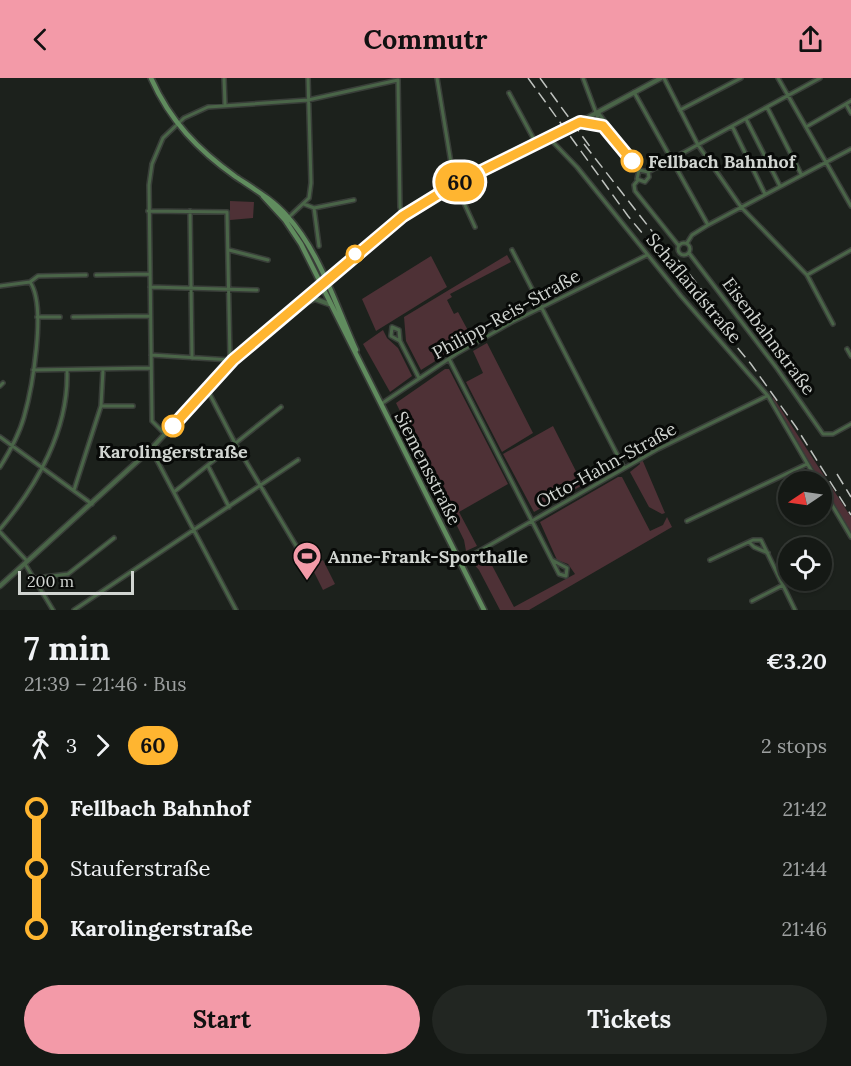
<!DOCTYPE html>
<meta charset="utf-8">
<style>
body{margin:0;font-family:Lora,serif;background:#222622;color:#f1f3f6;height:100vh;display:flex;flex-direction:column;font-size:22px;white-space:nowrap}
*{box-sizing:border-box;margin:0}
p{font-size:20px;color:#9da0a0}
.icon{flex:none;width:33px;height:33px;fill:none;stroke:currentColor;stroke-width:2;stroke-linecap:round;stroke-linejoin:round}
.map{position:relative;height:532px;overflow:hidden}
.sheet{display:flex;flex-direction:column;background:#151915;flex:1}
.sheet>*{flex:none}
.badge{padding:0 12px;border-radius:20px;font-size:21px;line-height:39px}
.needle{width:39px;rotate:257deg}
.tools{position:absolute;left:778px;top:393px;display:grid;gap:12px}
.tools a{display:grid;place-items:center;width:54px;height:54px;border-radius:50%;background:#151915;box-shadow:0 2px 4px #0004,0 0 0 2px #343834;font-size:30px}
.scale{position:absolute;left:18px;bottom:15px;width:116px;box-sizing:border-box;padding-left:6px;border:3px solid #d1d5d1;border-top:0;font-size:16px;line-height:21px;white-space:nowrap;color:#d1d5d1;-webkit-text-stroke:4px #080a08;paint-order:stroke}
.map>.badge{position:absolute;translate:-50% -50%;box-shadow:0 0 0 3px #fff}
.legs{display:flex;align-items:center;gap:9px;height:66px;padding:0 24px;font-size:20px}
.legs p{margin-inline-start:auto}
.head{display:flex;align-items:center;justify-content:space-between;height:102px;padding:0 24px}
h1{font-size:33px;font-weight:700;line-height:45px}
.primary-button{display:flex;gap:12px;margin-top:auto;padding:12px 24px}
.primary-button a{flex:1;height:69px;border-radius:36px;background:#f39aa8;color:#111;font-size:24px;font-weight:700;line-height:69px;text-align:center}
.primary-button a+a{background:#222622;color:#f1f3f6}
ul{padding:0 24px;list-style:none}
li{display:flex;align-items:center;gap:21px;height:60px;font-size:22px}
li i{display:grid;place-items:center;width:9px;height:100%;margin:0 8px;background:currentColor}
li i::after{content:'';width:15px;height:15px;margin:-8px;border:4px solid;border-radius:50%;background:#151915}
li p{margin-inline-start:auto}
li:first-child i{background:linear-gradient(#0000 50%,currentColor 0)}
li:last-child i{background:linear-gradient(currentColor 50%,#0000 0)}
header{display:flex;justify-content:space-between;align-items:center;height:78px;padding:0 24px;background:#f39aa8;color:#111;font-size:27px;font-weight:700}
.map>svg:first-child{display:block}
.green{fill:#4e3136}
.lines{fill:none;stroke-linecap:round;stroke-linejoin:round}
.minor-casing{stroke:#393e39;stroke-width:6}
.tertiary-casing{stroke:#393e39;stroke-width:7}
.secondary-casing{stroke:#393e39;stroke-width:8}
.minor{stroke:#4a6548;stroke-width:3}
.tertiary{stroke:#4a6548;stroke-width:4}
.secondary{stroke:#608c5e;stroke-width:4.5}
.rail{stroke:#bec2be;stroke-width:1.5;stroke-dasharray:12 6;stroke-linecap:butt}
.line-1-casing{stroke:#fff;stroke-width:14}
.line-1{stroke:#ffb530;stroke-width:9}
.stop-1-dot{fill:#fff;stroke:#ffb530;stroke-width:3}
.labels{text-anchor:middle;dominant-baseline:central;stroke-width:6;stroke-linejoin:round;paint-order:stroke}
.stop-label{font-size:18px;font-weight:bold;fill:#d1d5d1;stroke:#080a08;text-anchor:start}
.street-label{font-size:18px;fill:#d1d5d1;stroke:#080a08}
.poi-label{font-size:18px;font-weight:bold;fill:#d1d5d1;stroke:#080a08;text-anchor:start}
</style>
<header><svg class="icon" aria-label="back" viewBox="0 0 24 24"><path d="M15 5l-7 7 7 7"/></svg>Commutr<svg class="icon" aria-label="share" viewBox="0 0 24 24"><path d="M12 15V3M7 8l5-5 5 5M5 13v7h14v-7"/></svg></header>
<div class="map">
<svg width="851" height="532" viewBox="0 0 851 532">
<rect width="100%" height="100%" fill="#1c211c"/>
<path class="green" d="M230,123L254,124L253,140L230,142Z
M507,177L511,184L450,216L452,219L447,222L454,236L458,234L472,260L421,292L406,263L404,239Z
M431,178L447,209L376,253L362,221Z
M383,252L387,260L398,270L412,298L390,314L363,266Z
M487,265L533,355L502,374L466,304L483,295L473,273Z
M445,291H449L508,406L459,434L477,468L466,473L464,462L396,325Z
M773,319L851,439V456L773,322Z
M553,348L583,407L534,434L503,376Z
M642,381L665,435L662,436L649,429L630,394L640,386L639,383Z
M618,399H622L650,453L663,447L667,439L672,449L529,532H500L479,492L472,484L479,478L482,484L486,482L484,477L486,476L514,529L575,496L568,486L557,482L540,444Z
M323,482L335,506L323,512L311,488Z"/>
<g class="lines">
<g class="minor-casing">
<path id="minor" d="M224,0L225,26
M437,0L454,103L475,149
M583,0L598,40L608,52
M664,0L698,67L741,129L807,197L833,246
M778,0L851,128
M398,2L400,129L403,138
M634,14L708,147
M509,15L537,67
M846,26L851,35
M767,29L801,96
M680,32L741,0
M598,34L639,92L648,94L649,99L645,104L637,101L639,92
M746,41L780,108
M582,44L602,47
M732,48L765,116
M806,49L851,23
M549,60L577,89L681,218L768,318L818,404
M648,94L820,0
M638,102L634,107L635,113L679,168
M304,126L314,130L354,122
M314,130L319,168
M148,133L227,134L230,281
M190,133L192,280
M289,139L309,120L311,105L308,0
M678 171a6 6 0 1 1 12 0a6 6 0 1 1-12 0Z
M687,165L692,157L708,147L851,71
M229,172L268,182
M512,172L624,390
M689,175L776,289L823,356H833L851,346
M96,197L149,196
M807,197L851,172
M0,208L30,204L38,198L86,197
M150,209L257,212
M37,239H60
M73,239L150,238
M400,263L391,258L392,249L399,252L400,263L419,300
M847,271L851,278
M151,277L231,282
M449,281L559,496L566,498L567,490L552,482
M33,292L151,290
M0,308L3,305
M207,311L235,365L307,486
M381,326L456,276L512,244L647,177
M101,328H133
M165,356L152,343L149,107L152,86L163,60L184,40L208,29L308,22L398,2
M0,359L92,426
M151,371L236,532
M208,388L229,429
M0,389C10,373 19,357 24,339C32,311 47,228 30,204
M822,410L851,459
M74,412L101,328L103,292
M174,414L281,329
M687,443L807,386
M0,451C37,408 69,351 67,293
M0,454L27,483
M749,464L754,469L768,475
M710,482L753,462H761L795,532
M460,484L658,371L767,318
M25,486L53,532
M36,500L68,496L114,460
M752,523L783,507
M74,532L298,382"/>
</g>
<g class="tertiary-casing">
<path id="tertiary" d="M302,226L315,221L329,226
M0,508L151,371L233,282L403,138L441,114L537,67L661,0"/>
</g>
<g class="secondary-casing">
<path id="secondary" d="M151,0C170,43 198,72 236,99C254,111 273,122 287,138C320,174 336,228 356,272
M263,118L285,142L301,166L484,532"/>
</g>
<use href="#minor" class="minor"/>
<use href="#tertiary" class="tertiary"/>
<use href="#secondary" class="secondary"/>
<path class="rail" d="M528,0L628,138L751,286L796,349L851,437
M540,0L591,70
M584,66L680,189
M678,182L730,247
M837,396L851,419"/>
</g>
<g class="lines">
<g class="line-1-casing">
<path id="line-1" d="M173,348L233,282L403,138L455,106L580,44L603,48L632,83"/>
</g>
<use href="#line-1" class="line-1"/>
</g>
<defs>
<g id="stadium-pin" transform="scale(1.5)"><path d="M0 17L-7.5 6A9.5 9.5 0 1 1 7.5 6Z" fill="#f39aa8" stroke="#080a08"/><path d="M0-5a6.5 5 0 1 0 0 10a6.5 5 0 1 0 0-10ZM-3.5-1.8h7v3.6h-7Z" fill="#111"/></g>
</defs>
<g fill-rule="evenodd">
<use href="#stadium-pin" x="307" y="478"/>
</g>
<g class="stop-1-dot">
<circle cx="632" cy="83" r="10"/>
<circle cx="355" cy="176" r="8"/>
<circle cx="173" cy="348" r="10"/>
</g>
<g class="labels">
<g class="stop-label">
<text x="648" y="83">Fellbach Bahnhof</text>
<text x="173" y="373" text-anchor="middle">Karolingerstraße</text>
</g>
<g class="street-label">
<text transform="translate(694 210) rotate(50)">Schaflandstraße</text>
<text transform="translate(506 236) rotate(-29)">Philipp-Reis-Straße</text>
<text transform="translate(769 258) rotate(53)">Eisenbahnstraße</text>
<text transform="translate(606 387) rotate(-29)">Otto-Hahn-Straße</text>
<text transform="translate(428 390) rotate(63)">Siemensstraße</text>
</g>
<g class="poi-label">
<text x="328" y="478">Anne-Frank-Sporthalle</text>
</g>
</g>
</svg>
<div class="tools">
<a><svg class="needle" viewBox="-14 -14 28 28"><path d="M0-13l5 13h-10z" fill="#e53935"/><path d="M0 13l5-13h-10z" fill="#9da0a0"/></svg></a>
<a><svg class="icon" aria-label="locate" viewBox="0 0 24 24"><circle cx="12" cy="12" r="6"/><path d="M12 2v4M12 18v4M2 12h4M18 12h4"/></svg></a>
</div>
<div class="scale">200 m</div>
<b class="badge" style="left:460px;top:104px;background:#ffb530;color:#111">60</b>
</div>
<section class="sheet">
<div class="head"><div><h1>7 min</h1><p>21:39 – 21:46 · Bus</p></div><b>€3.20</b></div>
<div class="legs"><svg class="icon" aria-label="walk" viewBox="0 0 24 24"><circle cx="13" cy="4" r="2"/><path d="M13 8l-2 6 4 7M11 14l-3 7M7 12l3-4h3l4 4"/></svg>3<svg class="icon" aria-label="forward" viewBox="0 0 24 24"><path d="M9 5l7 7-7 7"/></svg><b class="badge" style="background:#ffb530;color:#111">60</b><p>2 stops</p></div>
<ul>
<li><i style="color:#ffb530"></i><b>Fellbach Bahnhof</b><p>21:42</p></li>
<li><i style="color:#ffb530"></i><span>Stauferstraße</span><p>21:44</p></li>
<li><i style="color:#ffb530"></i><b>Karolingerstraße</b><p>21:46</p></li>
</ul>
<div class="primary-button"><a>Start</a><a>Tickets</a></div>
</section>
